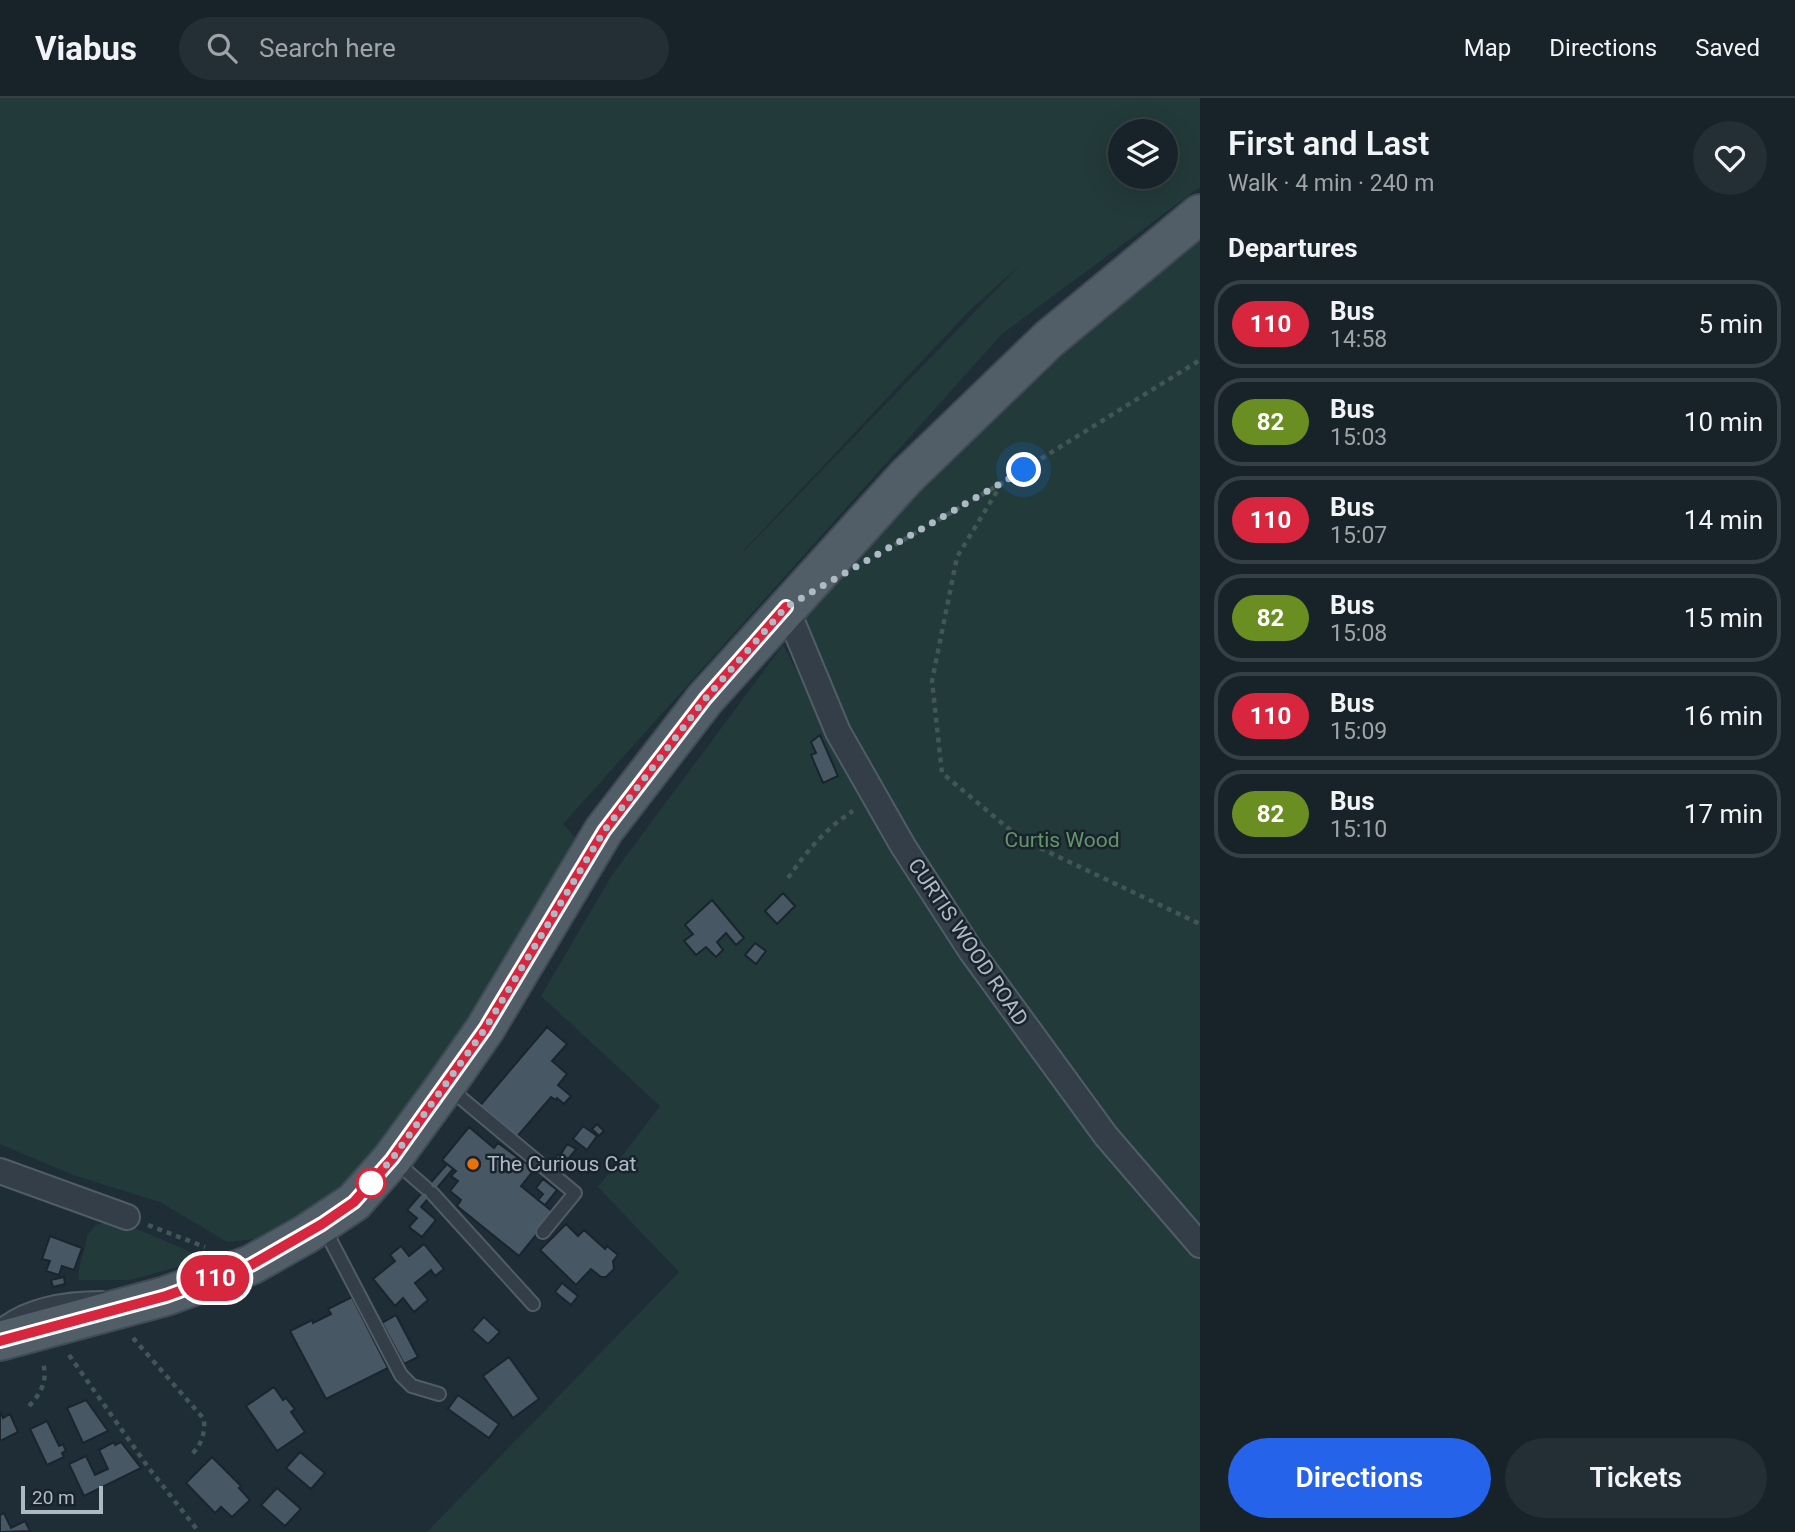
<!DOCTYPE html>
<meta charset="utf-8">
<style>
body{margin:0;font-family:Roboto,sans-serif;background:#242f35;color:#f1f3f6;height:100vh;display:flex;flex-direction:column;font-size:26px;white-space:nowrap}
*{box-sizing:border-box;margin:0}
p{font-size:23px;color:#9ea4a8}
.icon{flex:none;width:38px;height:38px;fill:none;stroke:currentColor;stroke-width:2;stroke-linecap:round;stroke-linejoin:round}
.map{position:relative;flex:1;overflow:hidden}
.panel{display:flex;flex-direction:column;background:#172229;width:595px}
.panel>*{flex:none}
.badge{padding:0 14px;border-radius:23px;font-size:24px;line-height:46px}
.buttons{position:absolute;left:1108px;top:21px;display:grid;gap:14px}
.buttons a{display:grid;place-items:center;width:70px;height:70px;border-radius:50%;background:#172229;box-shadow:0 7px 28px #0002,0 0 0 2px #363f46;font-size:35px}
.scale{position:absolute;left:21px;bottom:18px;width:82px;box-sizing:border-box;padding-left:7px;border:4px solid #adb9c5;border-top:0;font-size:19px;line-height:24px;white-space:nowrap;color:#adb9c5;-webkit-text-stroke:5px #19232c;paint-order:stroke}
.you{position:absolute;width:35px;height:35px;margin:-18px;border:5px solid #fff;border-radius:50%;background:#1a73e8;box-shadow:0 0 0 10px #1a73e833}
.map>.badge{position:absolute;translate:-50% -50%;box-shadow:0 0 0 4px #fff}
h2{padding:0 28px;font-size:26px;line-height:63px}
.round{display:grid;place-items:center;flex:none;width:74px;height:74px;border-radius:37px;background:#242f35}
.head{display:flex;align-items:center;justify-content:space-between;height:119px;padding:0 28px}
h1{font-size:33px;font-weight:600;line-height:52px}
.cta{display:flex;gap:14px;margin-top:auto;padding:14px 28px}
.cta a{flex:1;height:80px;border-radius:42px;background:#2563eb;color:#fff;font-size:28px;font-weight:600;line-height:80px;text-align:center}
.cta a+a{background:#242f35;color:#f1f3f6}
ul{padding:0;list-style:none}
li{display:flex;align-items:center;gap:21px;height:88px;margin:0 14px 10px;padding:0 14px;border:4px solid #363f46;border-radius:28px}
li div{flex:1}
li b{display:block;font-size:26px}
li em{font-style:normal}
li .badge{min-width:77px;font-weight:700;text-align:center}
header{display:flex;align-items:center;gap:42px;box-sizing:border-box;height:98px;padding:0 35px;background:#172229;border-bottom:2px solid #363f46}
header strong{font-size:33px}
nav{display:flex;gap:38px;margin-inline-start:auto;font-size:24px}
.search{width:490px;height:63px;background:#242f35;display:flex;align-items:center;gap:18px;box-sizing:border-box;padding:0 24px;border-radius:38px;color:#9ea4a8;font-size:26px}
main{display:flex;flex:1;min-height:0}
.map>svg:first-child{display:block}
.green{fill:#223a39;fill-rule:evenodd}
.building{fill:#475763;stroke:#1a252e;stroke-width:2}
.lines{fill:none;stroke-linecap:round;stroke-linejoin:round}
.service-casing{stroke:#505c66;stroke-width:16}
.minor-casing{stroke:#505c66;stroke-width:28}
.primary-casing{stroke:#3f4a54;stroke-width:42}
.path{stroke:#415756;stroke-width:4.5;stroke-dasharray:5 5;stroke-linecap:butt}
.service{stroke:#333e48;stroke-width:12}
.minor{stroke:#333e48;stroke-width:24}
.primary{stroke:#515e68;stroke-width:38}
.line-casing{stroke:#fff;stroke-width:16}
.line{stroke:#d7263d;stroke-width:10}
.walk{stroke:#adb9c5;stroke-width:7;stroke-dasharray:0 12.6}
.food-dot{fill:#e8710a;stroke:#19232c;stroke-width:2.5}
.stop-dot{fill:#fff;stroke:#d7263d;stroke-width:3.5}
.labels{text-anchor:middle;dominant-baseline:central;stroke-width:5;stroke-linejoin:round;paint-order:stroke}
.park-label{font-size:21px;fill:#649569;stroke:#19232c}
.street-label{font-size:21px;fill:#adb9c5;stroke:#19232c}
.poi-label{font-size:21px;fill:#adb9c5;stroke:#19232c;text-anchor:start}
</style>
<header>
<strong>Viabus</strong>
<div class="search"><svg class="icon" aria-label="search" viewBox="0 0 24 24"><circle cx="10" cy="10" r="6"/><path d="M15 15l6 6"/></svg>Search here</div>
<nav><a>Map</a><a>Directions</a><a>Saved</a></nav>
</header>
<main>
<div class="map">
<svg width="1200" height="1434" viewBox="0 0 1200 1434">
<rect width="100%" height="100%" fill="#1f2d37"/>
<path class="green" d="M0,0H1200V89L1002,236L563,726L582,747L456,946L372,1058L315,1112L257,1141L227,1144L160,1104L73,1077L0,1046ZM1120,33H1166V79H1120ZM1020,167L745,452H744L969,213Z
M1200,116V1434H427L679,1174L598,1089L660,1008L541,898L612,777L783,547L895,756L786,509ZM820,637L838,677L823,685L811,657L816,655ZM783,795L777,826L765,813ZM712,803L744,840L736,846L726,835L717,844L723,852L716,859L706,849L696,857L684,843L693,836L685,826Z
M109,1123L142,1133L207,1161L130,1182H79C76,1168 87,1152 87,1137L96,1127Z"/>
<path class="building" d="M820,637L838,678L823,685L811,657L816,655L811,644Z
M783,795L795,808L777,826L765,813Z
M712,802L744,840L736,847L726,835L717,844L723,852L716,859L706,849L696,857L684,843L693,836L685,827Z
M755,845L766,853L756,866L745,857Z
M547,929L567,946L552,963L567,976L558,987L571,998L564,1006L557,1000L556,1002L551,999L515,1041L478,1010Z
M597,1026L604,1033L599,1038L592,1031Z
M583,1028L597,1038L587,1052L573,1041Z
M469,1029L494,1050L498,1045L527,1066L531,1062L538,1067L521,1088L553,1114L545,1126L519,1158L457,1108L461,1102L450,1093L458,1083L451,1078L456,1073L442,1062Z
M567,1046L576,1051L568,1061L561,1056Z
M558,1056L567,1063L562,1072L552,1066Z
M447,1066L453,1071L421,1109L436,1122L422,1139L409,1129L417,1120L407,1112Z
M543,1081L557,1092L545,1107L538,1102L543,1096L536,1090Z
M566,1126L578,1138L584,1132L605,1151L607,1148L618,1157L613,1163L614,1171L606,1179H601L591,1171L576,1187L540,1152Z
M50,1138L82,1150L74,1172L62,1168L59,1177L46,1173L50,1163L42,1161Z
M424,1146L444,1171L435,1178L431,1172L415,1185L428,1202L414,1214L403,1200L395,1208L373,1181L395,1163L390,1157L401,1148L409,1158Z
M64,1179L65,1186L53,1189L51,1182Z
M562,1185L578,1198L571,1207L555,1194Z
M352,1199L388,1270L326,1301L290,1233L312,1222L313,1225L331,1216L328,1211Z
M396,1217L418,1259L404,1266L382,1225Z
M484,1219L500,1234L488,1246L472,1232Z
M509,1259L539,1301L513,1320L483,1278Z
M274,1289L283,1302L286,1300L295,1311L291,1314L305,1334L277,1353L246,1308Z
M458,1297L499,1326L489,1340L448,1311Z
M86,1302L108,1333L83,1345L67,1310Z
M0,1313L3,1320L10,1316L18,1334L0,1343Z
M47,1323L59,1348L63,1346L66,1353L62,1355L64,1359L47,1367L30,1331Z
M114,1344L115,1347L121,1344L141,1370L84,1398L69,1366L86,1358L95,1377L108,1371L99,1352Z
M300,1354L325,1375L311,1391L286,1370Z
M212,1359L241,1388L239,1390L250,1402L232,1419L221,1409L215,1415L186,1385Z
M277,1390L301,1411L285,1428L261,1407Z
M4,1415L11,1430L25,1423L30,1433L0,1434V1417Z"/>
<g class="lines">
<g class="service-casing">
<path id="service" d="M449,990L575,1095L543,1134
M395,1063L426,1090
M432,1095L533,1206
M324,1130L401,1277L412,1288L439,1296
M0,1228C27,1206 68,1200 102,1200"/>
</g>
<g class="minor-casing">
<path id="minor" d="M786,509L838,634L903,748L971,853L1106,1038L1200,1147
M0,1073L127,1119"/>
</g>
<g class="primary-casing">
<path id="primary" d="M0,1243L166,1198L251,1167L306,1136L354,1104L392,1061L446,987L485,931L604,732L705,601L906,379L1049,241L1200,116"/>
</g>
<path class="path" d="M1002,385L957,459L932,583L942,675L1021,741L1200,826
M886,452L1002,385L1200,262
M788,780C807,753 825,731 853,713
M148,1127L205,1149
M133,1240L204,1321C205,1335 202,1346 192,1356
M69,1257L148,1369L199,1434
M29,1308C41,1296 48,1282 43,1265"/>
<use href="#service" class="service"/>
<use href="#minor" class="minor"/>
<use href="#primary" class="primary"/>
</g>
<g class="lines">
<g class="line-casing">
<path id="line" d="M0,1243L166,1198L251,1167L322,1126L354,1104L392,1061L485,931L604,733L705,601L786,509"/>
</g>
<use href="#line" class="line"/>
<path class="walk" d="M371,1085L366,1090L392,1061L485,931L604,733L705,601L786,509L1024,372"/>
</g>
<circle class="food-dot" cx="473" cy="1066" r="7"/>
<circle class="stop-dot" cx="371" cy="1085" r="14"/>
<g class="labels">
<g class="park-label">
<text x="1062" y="742">Curtis Wood</text>
</g>
<g class="street-label">
<text transform="translate(968 844) rotate(56)">CURTIS WOOD ROAD</text>
</g>
<g class="poi-label">
<text x="487" y="1066">The Curious Cat</text>
</g>
</g>
</svg>
<div class="buttons">
<a><svg class="icon" aria-label="layers" viewBox="0 0 24 24"><path d="M12 4l9 5-9 5-9-5zM3 14l9 5 9-5"/></svg></a>
</div>
<div class="scale">20 m</div>
<div class="you" style="left:1024px;top:372px"></div>
<b class="badge" style="left:215px;top:1180px;background:#d7263d;color:#fff">110</b>
</div>
<section class="panel">
<div class="head"><div><h1>First and Last</h1><p>Walk · 4 min · 240 m</p></div><a class="round"><svg class="icon" aria-label="heart" viewBox="0 0 24 24"><path d="M12 20l-8-8c-3-5 5-10 8-4 3-6 11-1 8 4z"/></svg></a></div>
<h2>Departures</h2>
<ul>
<li><span class="badge" style="background:#d7263d;color:#fff">110</span><div><b>Bus</b><p>14:58</p></div><em>5 min</em></li>
<li><span class="badge" style="background:#6b8e23;color:#fff">82</span><div><b>Bus</b><p>15:03</p></div><em>10 min</em></li>
<li><span class="badge" style="background:#d7263d;color:#fff">110</span><div><b>Bus</b><p>15:07</p></div><em>14 min</em></li>
<li><span class="badge" style="background:#6b8e23;color:#fff">82</span><div><b>Bus</b><p>15:08</p></div><em>15 min</em></li>
<li><span class="badge" style="background:#d7263d;color:#fff">110</span><div><b>Bus</b><p>15:09</p></div><em>16 min</em></li>
<li><span class="badge" style="background:#6b8e23;color:#fff">82</span><div><b>Bus</b><p>15:10</p></div><em>17 min</em></li>
</ul>
<div class="cta"><a>Directions</a><a>Tickets</a></div>
</section>
</main>
